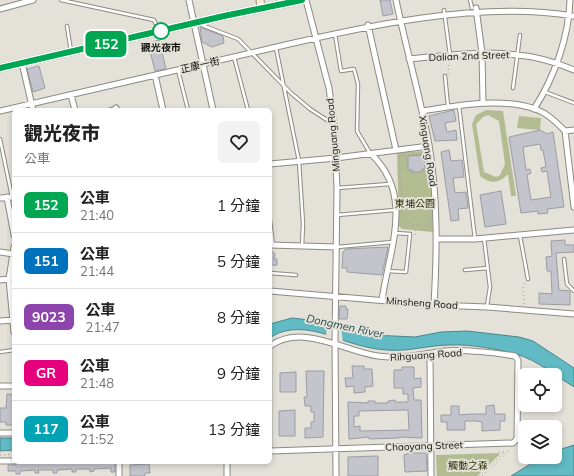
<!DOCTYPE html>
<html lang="zh-TW">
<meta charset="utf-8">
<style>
body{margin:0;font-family:Mulish,"Noto Sans TC",sans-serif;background:#f2f2f2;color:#222;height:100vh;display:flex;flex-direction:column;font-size:15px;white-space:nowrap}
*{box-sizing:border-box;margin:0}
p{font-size:13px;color:#767676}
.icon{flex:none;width:22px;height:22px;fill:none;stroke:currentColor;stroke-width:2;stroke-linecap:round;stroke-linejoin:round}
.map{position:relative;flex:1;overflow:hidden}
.panel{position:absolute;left:12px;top:108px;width:260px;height:356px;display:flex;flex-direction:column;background:#fff;border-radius:6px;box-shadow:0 2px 6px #0003}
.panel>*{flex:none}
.badge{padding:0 8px;border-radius:6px;font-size:14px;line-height:26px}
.controls{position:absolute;left:518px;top:368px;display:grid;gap:8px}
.controls a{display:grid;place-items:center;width:44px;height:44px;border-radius:6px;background:#fff;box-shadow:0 2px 6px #0003;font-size:20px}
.map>.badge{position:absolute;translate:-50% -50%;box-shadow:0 0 0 2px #fff}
.round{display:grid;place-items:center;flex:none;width:42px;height:42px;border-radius:6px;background:#f2f2f2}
.summary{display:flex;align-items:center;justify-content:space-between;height:68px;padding:0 12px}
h1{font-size:19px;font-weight:800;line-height:30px}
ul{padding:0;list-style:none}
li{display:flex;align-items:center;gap:12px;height:56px;padding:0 12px;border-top:1px solid #e0e0e0}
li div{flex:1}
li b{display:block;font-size:15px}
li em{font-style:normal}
li .badge{min-width:44px;font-weight:700;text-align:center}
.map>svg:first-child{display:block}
.green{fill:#b3bc90;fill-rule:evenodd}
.water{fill:#61bac4;stroke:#49878d}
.pier{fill:#e4e1d9}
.building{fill:#c3c4cc;stroke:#9c9ca4;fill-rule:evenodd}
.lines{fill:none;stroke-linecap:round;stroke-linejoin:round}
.lane-casing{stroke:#8d8a82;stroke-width:4.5}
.street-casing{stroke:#8d8a82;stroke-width:7}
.secondary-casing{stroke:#8d8a82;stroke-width:9}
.path{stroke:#9c9a93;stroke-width:1;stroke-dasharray:1 3;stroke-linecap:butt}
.lane{stroke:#fff;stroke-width:2.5}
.street{stroke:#fff;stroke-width:5}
.secondary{stroke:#feebd1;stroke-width:7}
.line-casing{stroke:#fff;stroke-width:9}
.line{stroke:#00a651;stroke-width:6}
.stop-dot{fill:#fff;stroke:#00a651;stroke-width:2}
.labels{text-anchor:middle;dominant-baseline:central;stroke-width:4;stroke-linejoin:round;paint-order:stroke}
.stop-label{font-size:10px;font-weight:bold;fill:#12110e;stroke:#e4e1d9}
.street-label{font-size:10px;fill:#12110e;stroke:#e4e1d9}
.park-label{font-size:10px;fill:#2c3200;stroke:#e4e1d9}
.water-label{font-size:11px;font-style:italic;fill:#234c51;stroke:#e4e1d9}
</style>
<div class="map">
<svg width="574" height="476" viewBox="0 0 574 476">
<rect width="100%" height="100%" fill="#e4e1d9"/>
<path class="green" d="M486,110L503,111L516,196H511L508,174C499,184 490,184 480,176L472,124L476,115ZM488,115L499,121L505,164L500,175L496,177L484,172L476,124L483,117Z
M519,116L541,118L540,130L517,128Z
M424,151C433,164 432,214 433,232L402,229L399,226L397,153Z
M499,453V455L477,476H437L436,455Z"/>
<path class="water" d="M292,318L310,320L352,332L372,335L415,337L441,332L467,331L519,337L533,341L574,368V387C556,376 537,360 516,354C496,349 471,344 450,345C429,345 408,352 387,350C366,349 345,341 325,334C308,329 286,326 270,338V324Z
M0,438H14V450L0,451Z
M574,445V476H511L542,457H555V451Z"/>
<path class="pier" d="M327,323L341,327L343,342L326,337Z"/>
<path class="building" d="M380,0H390L393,14L383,16Z
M200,27L223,36L224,43L212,47L202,42Z
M159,40L166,69L155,71L148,43Z
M39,66L45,88L33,92L27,69Z
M454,110L456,121L445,123L447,132L456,130L457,140L435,141L429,116Z
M540,130L547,134L553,132L564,207L547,209L548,213L538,214V211L521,213L509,137ZM540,144L541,150H543L546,167L541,168L542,172L547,171L551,197L531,200L527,175L531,173L530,169L526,170L523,147Z
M449,150L451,161L462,160L464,177L453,178L455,193L466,192L468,208L458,209L459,220L451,221L441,152Z
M424,155L425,169H422V172H412V170H408V156Z
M501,191L506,224L485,227L480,195Z
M565,240V245H574V252L556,253L559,290L570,291V305L539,304V293L552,294L551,271H547L546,257L552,256L551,241Z
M388,247L382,275L347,272V268H342L343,252L346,249Z
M270,250L275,254L274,259H277V265H270Z
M340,306H346V309H348L347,319H339Z
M352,366H364V369H372L373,386L365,387V392L354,393V386L346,387L345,378H353Z
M402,367H414V379L421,378V387L413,388L414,400H421L422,438L399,437V438L369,439V437L349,439L348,402L368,403V401H375V403H388V401L395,400V402H408V394H403V388H394V370H402ZM408,410L409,430L360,431V426L354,427V416H359V411Z
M306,371H324L323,437L305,438V428H311V422H314V412H311V406H305L304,397H307Z
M296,372V392H280V373Z
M7,394L14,395V425H6V422H0V408H6Z
M494,405L495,414H505V421H500V430L482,431V422L476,421H465V430H447V422H441V415H451V406H459V415L470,414H486V406Z
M295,410V436H279V411Z
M410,453H426L427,471L405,472L404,455Z
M378,456V476H348V457Z
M18,462H115V472H111V468L94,469V471L90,472V469H76V472H72V469L57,470V473H53V470H38L39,473H35V470L20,471V474H16V471H8V465H16Z
M149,464L150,473H145V476H130V465Z"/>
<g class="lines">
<g class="lane-casing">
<path id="lane" d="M61,0L154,20L159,31
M470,0L472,8
M444,10L450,55
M199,24L238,39L291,93L310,109L333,124
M67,26L71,51
M335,34L341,71L354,69L358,84L357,131L370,153
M276,48L299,161L303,224L302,246
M234,57L248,110
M178,70L188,110
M445,76L448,106
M513,88L520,35
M545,92L574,103
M459,106L475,239
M109,110L116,108
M0,139L12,197
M337,188L390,184
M337,215L395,210
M270,221L273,245
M520,236L528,279
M484,238L490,287L487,306
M337,247L393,242
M564,259L567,284L574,291
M465,270L488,268
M388,271L406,272L410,234L395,233
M270,273L296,275
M270,349V451
M0,352L14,350"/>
</g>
<g class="street-casing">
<path id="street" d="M189,0L213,110
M306,0L329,88L334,125L337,188L335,340L336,476
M396,0C406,48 420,96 429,145C438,198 437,252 434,305
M476,8L482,53L483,103
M0,9L33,0
M368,25L396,150
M409,59C465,53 521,46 574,70
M22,63L33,110
M155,75L163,110
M71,95L75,110
M116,108L117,110
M534,109C554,78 569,37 570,0
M0,111C89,90 179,70 268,49C361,27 479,0 574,16
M422,111C455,106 502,97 535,109C547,113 556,122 565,131L574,207
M565,131L574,130
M371,154C415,195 389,250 382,300
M270,164L336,158L429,146
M7,197L14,235
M0,198L14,197
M436,239H475L574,230
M270,245L337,247
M14,247L9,279L14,332
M0,252L13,254
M0,280L14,278
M270,291L434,305L487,307L574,314
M0,321L14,320
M270,346C303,323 343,351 378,356C401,359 423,354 445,351C463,349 497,353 515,356L518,360L517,439L513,443L270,451
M430,355L431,476
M0,386H14
M0,433H14
M0,461H14
M119,462V476
M227,462V476"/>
</g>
<g class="secondary-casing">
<path id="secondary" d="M260,0L261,8
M0,68L224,16L302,0"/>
</g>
<path class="path" d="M448,74L449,61
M425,154L399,156L402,214C405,226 419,228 430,224
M430,210L431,228
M401,227L406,223
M415,235L416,229L430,231
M524,304L523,287L525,282
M499,452H504V450
M0,455L14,454
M479,476L504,452
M482,476L508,452V450"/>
<use href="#lane" class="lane"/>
<use href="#street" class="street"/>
<use href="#secondary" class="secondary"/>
</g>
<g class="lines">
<g class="line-casing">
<path id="line" d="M0,68L224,16L302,0"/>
</g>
<use href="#line" class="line"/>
</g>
<circle class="stop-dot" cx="161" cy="31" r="8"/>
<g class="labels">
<g class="stop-label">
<text x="161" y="47">觀光夜市</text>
</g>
<g class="street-label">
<text transform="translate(469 56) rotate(-2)">Dalian 2nd Street</text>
<text transform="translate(200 65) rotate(-13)">正康一街</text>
<text transform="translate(333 135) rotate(-95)">Minguang Road</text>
<text transform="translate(428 151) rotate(81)">Xinguang Road</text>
<text transform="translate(422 303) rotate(4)">Minsheng Road</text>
<text transform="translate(426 355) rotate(-4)">Rihguang Road</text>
<text transform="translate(424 446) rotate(-2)">Chaoyang Street</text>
</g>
<g class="park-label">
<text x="415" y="203">東埔公園</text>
<text x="468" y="465">觸動之森</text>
</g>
<g class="water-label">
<text transform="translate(345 326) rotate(12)">Dongmen River</text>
</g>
</g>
</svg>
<div class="controls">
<a><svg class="icon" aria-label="locate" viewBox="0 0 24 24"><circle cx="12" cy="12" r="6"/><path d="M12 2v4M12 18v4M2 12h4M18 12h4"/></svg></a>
<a><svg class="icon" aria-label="layers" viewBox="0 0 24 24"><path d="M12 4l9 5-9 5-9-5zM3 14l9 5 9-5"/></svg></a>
</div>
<b class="badge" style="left:106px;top:44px;background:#00a651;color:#fff">152</b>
<section class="panel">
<div class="summary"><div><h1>觀光夜市</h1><p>公車</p></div><a class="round"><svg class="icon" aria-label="heart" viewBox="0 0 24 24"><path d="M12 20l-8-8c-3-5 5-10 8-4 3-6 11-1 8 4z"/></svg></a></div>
<ul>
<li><span class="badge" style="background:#00a651;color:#fff">152</span><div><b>公車</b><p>21:40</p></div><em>1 分鐘</em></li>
<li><span class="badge" style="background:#0072bc;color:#fff">151</span><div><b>公車</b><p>21:44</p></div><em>5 分鐘</em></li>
<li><span class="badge" style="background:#8e44ad;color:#fff">9023</span><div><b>公車</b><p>21:47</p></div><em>8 分鐘</em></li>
<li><span class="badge" style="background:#e6007e;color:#fff">GR</span><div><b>公車</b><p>21:48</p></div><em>9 分鐘</em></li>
<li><span class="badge" style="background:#00a3b4;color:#fff">117</span><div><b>公車</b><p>21:52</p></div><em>13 分鐘</em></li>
</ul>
</section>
</div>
